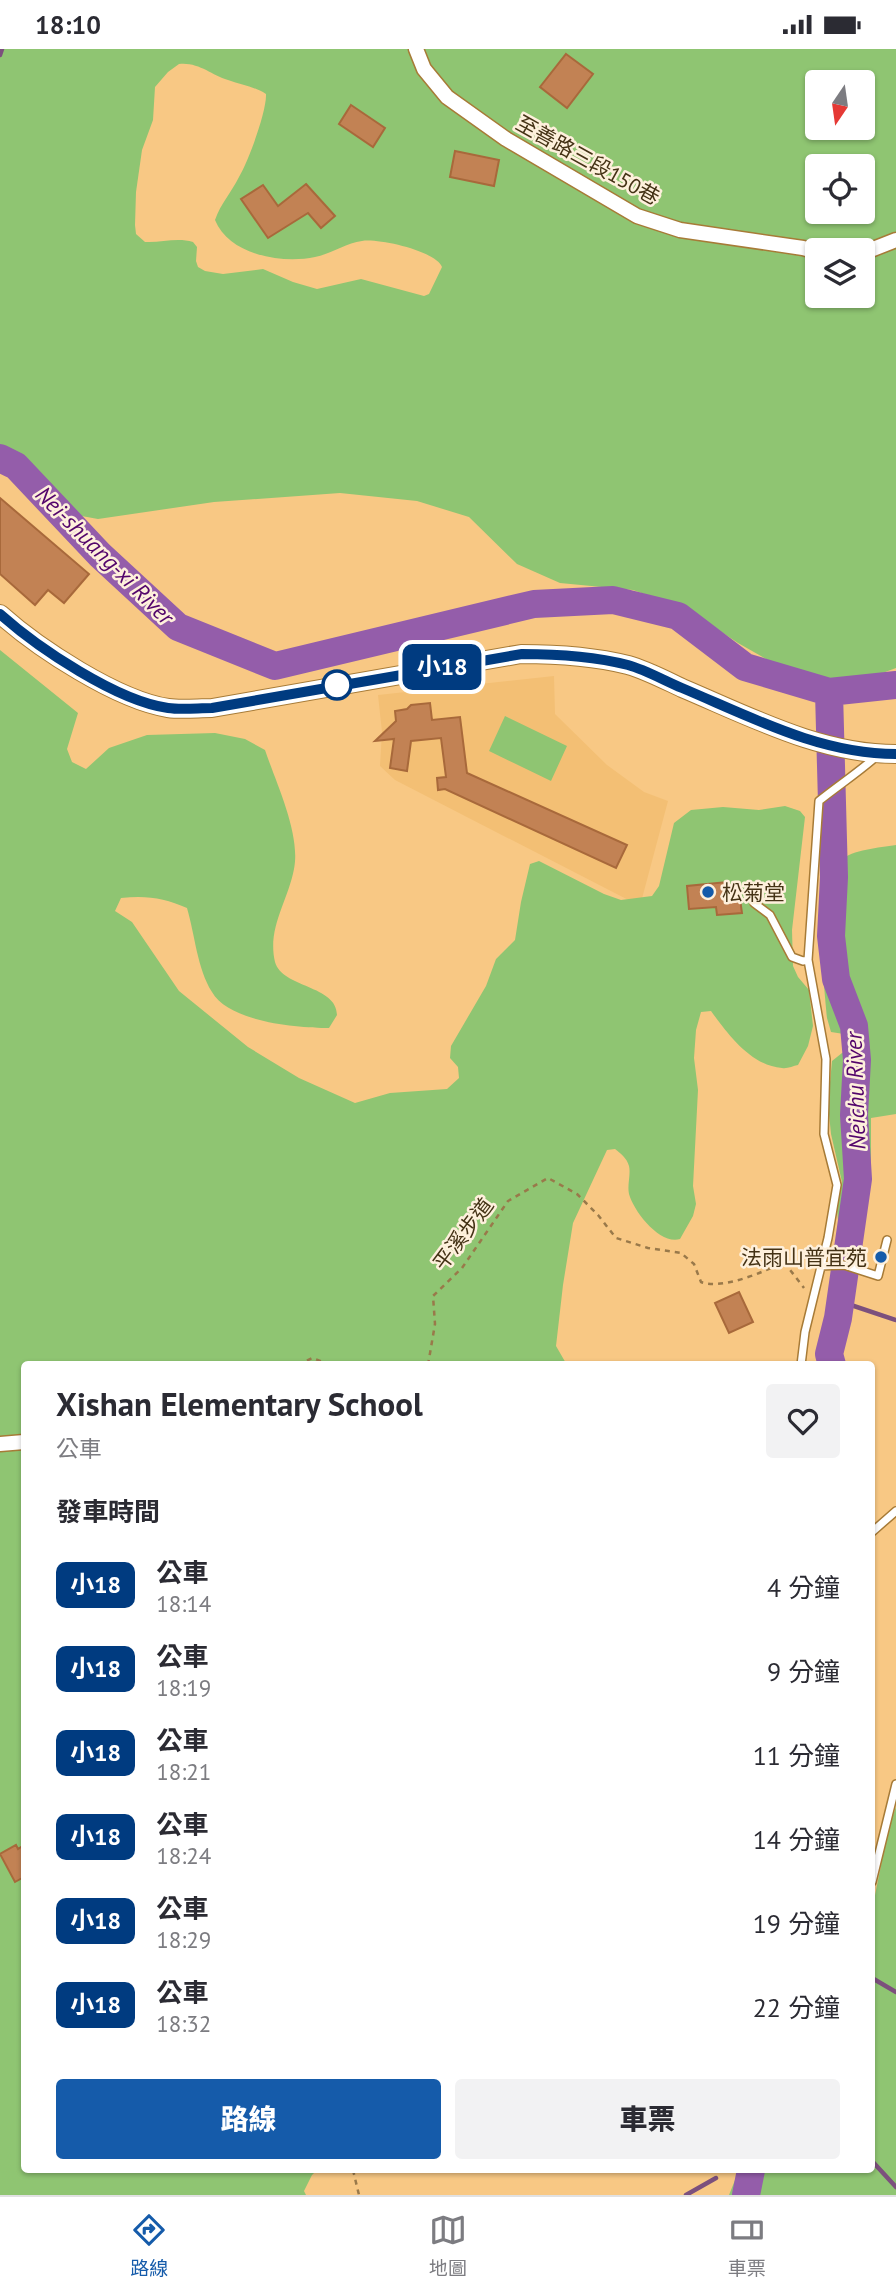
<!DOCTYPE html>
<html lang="zh-TW">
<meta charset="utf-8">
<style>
body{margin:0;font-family:"PT Sans","Noto Sans TC",sans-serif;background:#f2f2f3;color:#2b2b33;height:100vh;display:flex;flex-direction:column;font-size:26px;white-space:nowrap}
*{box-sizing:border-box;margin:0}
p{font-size:23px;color:#7c7c81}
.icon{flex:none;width:38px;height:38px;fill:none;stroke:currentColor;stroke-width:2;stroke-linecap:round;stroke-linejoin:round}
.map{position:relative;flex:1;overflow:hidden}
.sheet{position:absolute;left:21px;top:1312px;width:854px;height:812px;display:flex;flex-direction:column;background:#fff;border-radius:7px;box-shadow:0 2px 5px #0004}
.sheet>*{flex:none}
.badge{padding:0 14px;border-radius:10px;font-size:24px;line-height:46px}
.needle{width:46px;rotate:193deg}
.controls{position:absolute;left:805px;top:21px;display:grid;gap:14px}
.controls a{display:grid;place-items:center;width:70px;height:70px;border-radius:7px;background:#fff;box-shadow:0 2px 5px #0004;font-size:35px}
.map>.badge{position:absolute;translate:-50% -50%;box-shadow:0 0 0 4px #fff}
h2{padding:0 35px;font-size:26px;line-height:63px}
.round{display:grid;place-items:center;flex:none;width:74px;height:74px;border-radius:7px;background:#f2f2f3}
.head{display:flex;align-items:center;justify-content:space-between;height:119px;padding:0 35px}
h1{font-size:33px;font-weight:800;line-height:52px}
.cta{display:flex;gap:14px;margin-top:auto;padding:14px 35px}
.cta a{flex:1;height:80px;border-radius:7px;background:#155baa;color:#fff;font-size:28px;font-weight:800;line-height:80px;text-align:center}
.cta a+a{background:#f2f2f3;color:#2b2b33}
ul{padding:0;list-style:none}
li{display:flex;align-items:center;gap:21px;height:84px;padding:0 35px}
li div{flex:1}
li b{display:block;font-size:26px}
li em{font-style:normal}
li .badge{min-width:77px;font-weight:700;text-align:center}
.status{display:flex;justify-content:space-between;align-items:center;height:49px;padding:0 35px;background:#fff;direction:ltr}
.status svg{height:19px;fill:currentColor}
.tabs{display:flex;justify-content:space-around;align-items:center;height:98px;border-top:2px solid #e1e1e2;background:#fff;font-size:19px;color:#7c7c81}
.tabs a{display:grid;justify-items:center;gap:4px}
.tabs .on{color:#155baa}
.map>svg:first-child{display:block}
.built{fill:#f3bf74}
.green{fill:#8fc572;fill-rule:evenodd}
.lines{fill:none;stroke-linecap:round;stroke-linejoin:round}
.stream{stroke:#7c507d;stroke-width:4.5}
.river{stroke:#945daa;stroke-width:28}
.building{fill:#c28254;stroke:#a8693b;stroke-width:2}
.service-casing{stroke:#a77b37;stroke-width:10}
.minor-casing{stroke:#a77b37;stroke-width:17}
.tertiary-casing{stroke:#a77b37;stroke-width:20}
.path{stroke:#99794a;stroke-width:2.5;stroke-dasharray:5 5;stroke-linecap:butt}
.service{stroke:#fff;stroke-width:7}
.minor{stroke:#fff;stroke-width:14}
.tertiary{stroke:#fff;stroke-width:18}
.line-casing{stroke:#fff;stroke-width:16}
.line{stroke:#003b80;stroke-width:10}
.stop-dot{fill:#fff;stroke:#003b80;stroke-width:3.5}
.poi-dot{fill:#155baa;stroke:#fef0dc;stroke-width:2.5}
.labels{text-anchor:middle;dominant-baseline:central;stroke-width:5;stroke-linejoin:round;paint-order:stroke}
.street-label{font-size:21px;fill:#443215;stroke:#fef0dc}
.poi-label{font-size:21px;fill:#443215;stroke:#fef0dc;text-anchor:start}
.water-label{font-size:23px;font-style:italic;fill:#53056b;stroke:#fef0dc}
</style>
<div class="status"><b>18:10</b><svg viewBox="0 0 49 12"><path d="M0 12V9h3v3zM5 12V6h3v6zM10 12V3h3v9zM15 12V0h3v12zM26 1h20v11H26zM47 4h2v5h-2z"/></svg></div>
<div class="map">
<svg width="896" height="2146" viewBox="0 0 896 2146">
<rect width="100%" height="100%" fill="#f8c884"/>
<path class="built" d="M554,627L555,665L607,716L644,743L668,752L640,857L395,731L380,717L382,683L378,646Z"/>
<path class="green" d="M0,0H896V619L877,626L835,632L780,618L738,594L687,560L633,541L560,534L517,515L469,468L417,452L340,444L214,453L98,470L76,466L42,425L0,399ZM179,15C199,13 211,26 228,31C242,36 253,37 266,45C267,62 248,113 239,128C231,144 221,154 215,171C229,206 282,215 315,208C331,205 346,194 362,192C378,189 436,202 442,218L429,245L424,247L361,230L317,240L293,233L263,220L223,225L205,222L198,218L196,212L197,198L193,193C177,188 161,194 145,193L136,185L135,176L136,143L142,101L153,71L155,38L168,23ZM817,33H863V79H817ZM817,117H863V163H817ZM817,201H863V247H817Z
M0,601L78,664L67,700L72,713L86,720L109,699L147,686L215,684L245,690L265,701C276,734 301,785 294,820C288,852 267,879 275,913C282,939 337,936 337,966L329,979C297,979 229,973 212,943C197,919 195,886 187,859C165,849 146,846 121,849L115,862L132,873L179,942L248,998L299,1029L355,1054L390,1044L447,1040L459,1029L458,1018L450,1009L451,997L486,937L496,910L515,891L521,853L530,815L539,812L604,845L621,851L652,847L659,837L674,774L691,761L723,758L759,761L785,757L800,762L805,768L792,881L793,917L798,928L809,941L813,977L808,997L798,1016C793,1017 787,1020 782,1019C751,1017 727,984 711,962L701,963L696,981L694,1009L698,1041L693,1137L696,1155L693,1167L680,1190C660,1196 634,1163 629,1145C627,1136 631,1125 629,1117C627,1109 620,1104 615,1100L607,1101L573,1174L563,1236L556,1297L567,1316H24V2121H317L312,2126L304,2142L306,2146H0Z
M505,667L567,697L551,732L489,702Z
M896,796V1065L871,1069V1122L855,1183L846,1180L838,1171L837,1160L842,1133L831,1085L828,1055L832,1012L842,1004L862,999L867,993L868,986L844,985L831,983L827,969C824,933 812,839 840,812C853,800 879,799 896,796Z
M896,1758V2146H729L739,2121H872V1861L889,1777Z"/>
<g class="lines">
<path class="stream" d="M0,6L2,0
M839,1252L896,1271
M872,1929L896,1943
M872,2112L896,2138
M686,2146L716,2129"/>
<path class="river" d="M0,409L16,417L100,506L178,578L275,617L534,555L613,551L678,567L745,618L829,643L896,636
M829,643L834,828L831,887L836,930L854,977L857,1011L854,1066L858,1130L838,1269L829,1305L832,1316
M746,2146L751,2121"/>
</g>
<path class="building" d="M566,5L593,25L567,59L540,38Z
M351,56L385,79L373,98L339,75Z
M455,102L499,111L494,137L450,128Z
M306,135L335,167L321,179L308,164L268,189L241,150L263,136L278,157Z
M0,449L89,525L64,554L48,541L35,556L0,525Z
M430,654L432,671L460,668L467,724L627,796L616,819L445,740L438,741L437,729L446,728L441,689L411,692L407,722L390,719L394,690L375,692L396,672L395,662L407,660L411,656Z
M727,833L728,851L740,850L742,864L717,866L716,858L689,860L687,837Z
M739,1243L753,1273L729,1284L715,1254Z
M16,1796L18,1800L24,1796V1828L15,1833L0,1805Z"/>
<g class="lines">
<g class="service-casing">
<path id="service" d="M754,854L770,866L792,908L803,912L808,911
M820,1217L844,1216L878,1227L887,1191
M801,1316L805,1283L828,1189L837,1136L824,1085L826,1010L808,911L819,752C839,736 859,723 878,706
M872,1483L896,1462
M872,1833L896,1735"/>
</g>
<g class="minor-casing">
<path id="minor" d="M416,0L424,20L447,48L506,90L637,167L680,181L803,199L817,203
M863,204L896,191
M0,1395L24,1393"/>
</g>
<g class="tertiary-casing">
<path id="tertiary" d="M0,565C38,599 117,651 168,659C182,661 198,659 212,659L521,605C558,605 592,607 628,616C646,621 665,631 682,639C751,668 820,705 896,705"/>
</g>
<path class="path" d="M298,1316L312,1309L332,1316
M428,1316L435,1275L433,1247L462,1219L508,1152L548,1129L577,1145L598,1166L616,1189L648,1199L681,1204L694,1215L701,1233C723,1241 763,1223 784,1213L804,1239
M353,2121L359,2146"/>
<use href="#service" class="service"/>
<use href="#minor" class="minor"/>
<use href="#tertiary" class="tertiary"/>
</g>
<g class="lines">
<g class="line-casing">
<path id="line" d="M0,565C38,599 117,652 168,659C182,661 198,659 212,659L522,605C558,605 592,607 628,616C646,621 665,632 682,639C751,668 820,705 896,705"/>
</g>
<use href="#line" class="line"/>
</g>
<circle class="stop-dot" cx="337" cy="636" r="14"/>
<g class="poi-dot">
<circle cx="708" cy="843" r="7"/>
<circle cx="881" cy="1208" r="7"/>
</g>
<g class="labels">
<g class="street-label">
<text transform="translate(588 111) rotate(29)">至善路三段150巷</text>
<text transform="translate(463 1185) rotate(-53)">平溪步道</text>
</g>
<g class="poi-label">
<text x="722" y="843">松菊堂</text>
<text x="867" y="1208" text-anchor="end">法雨山普宜苑</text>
</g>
<g class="water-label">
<text transform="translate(105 506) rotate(45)">Nei-shuang-xi River</text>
<text transform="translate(855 1042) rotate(-92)">Neichu River</text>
</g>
</g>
</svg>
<div class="controls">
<a><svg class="needle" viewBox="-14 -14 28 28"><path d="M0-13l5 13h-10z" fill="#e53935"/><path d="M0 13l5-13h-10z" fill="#7c7c81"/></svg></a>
<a><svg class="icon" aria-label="locate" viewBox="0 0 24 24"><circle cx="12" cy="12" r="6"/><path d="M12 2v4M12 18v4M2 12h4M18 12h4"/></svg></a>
<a><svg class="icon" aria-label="layers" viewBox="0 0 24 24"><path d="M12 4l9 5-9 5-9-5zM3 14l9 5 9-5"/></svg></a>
</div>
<b class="badge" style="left:442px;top:618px;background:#003b80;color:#fff">小18</b>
<section class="sheet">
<div class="head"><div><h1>Xishan Elementary School</h1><p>公車</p></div><a class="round"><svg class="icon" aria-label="heart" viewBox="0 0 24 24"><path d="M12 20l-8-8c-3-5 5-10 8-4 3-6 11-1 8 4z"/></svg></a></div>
<h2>發車時間</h2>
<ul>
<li><span class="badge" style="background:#003b80;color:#fff">小18</span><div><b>公車</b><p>18:14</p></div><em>4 分鐘</em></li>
<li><span class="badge" style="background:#003b80;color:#fff">小18</span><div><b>公車</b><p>18:19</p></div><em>9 分鐘</em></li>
<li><span class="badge" style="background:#003b80;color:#fff">小18</span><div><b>公車</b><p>18:21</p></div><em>11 分鐘</em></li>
<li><span class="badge" style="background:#003b80;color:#fff">小18</span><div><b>公車</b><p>18:24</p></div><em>14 分鐘</em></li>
<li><span class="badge" style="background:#003b80;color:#fff">小18</span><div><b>公車</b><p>18:29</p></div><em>19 分鐘</em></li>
<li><span class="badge" style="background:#003b80;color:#fff">小18</span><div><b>公車</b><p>18:32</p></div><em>22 分鐘</em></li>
</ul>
<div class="cta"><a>路線</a><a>車票</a></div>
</section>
</div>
<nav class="tabs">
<a class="on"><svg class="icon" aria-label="directions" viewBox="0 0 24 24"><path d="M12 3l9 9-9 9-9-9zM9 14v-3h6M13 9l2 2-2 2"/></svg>路線</a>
<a><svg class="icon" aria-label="map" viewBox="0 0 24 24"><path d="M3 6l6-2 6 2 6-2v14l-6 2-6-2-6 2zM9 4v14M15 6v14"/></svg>地圖</a>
<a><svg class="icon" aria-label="tickets" viewBox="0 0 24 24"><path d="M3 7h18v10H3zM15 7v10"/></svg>車票</a>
</nav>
